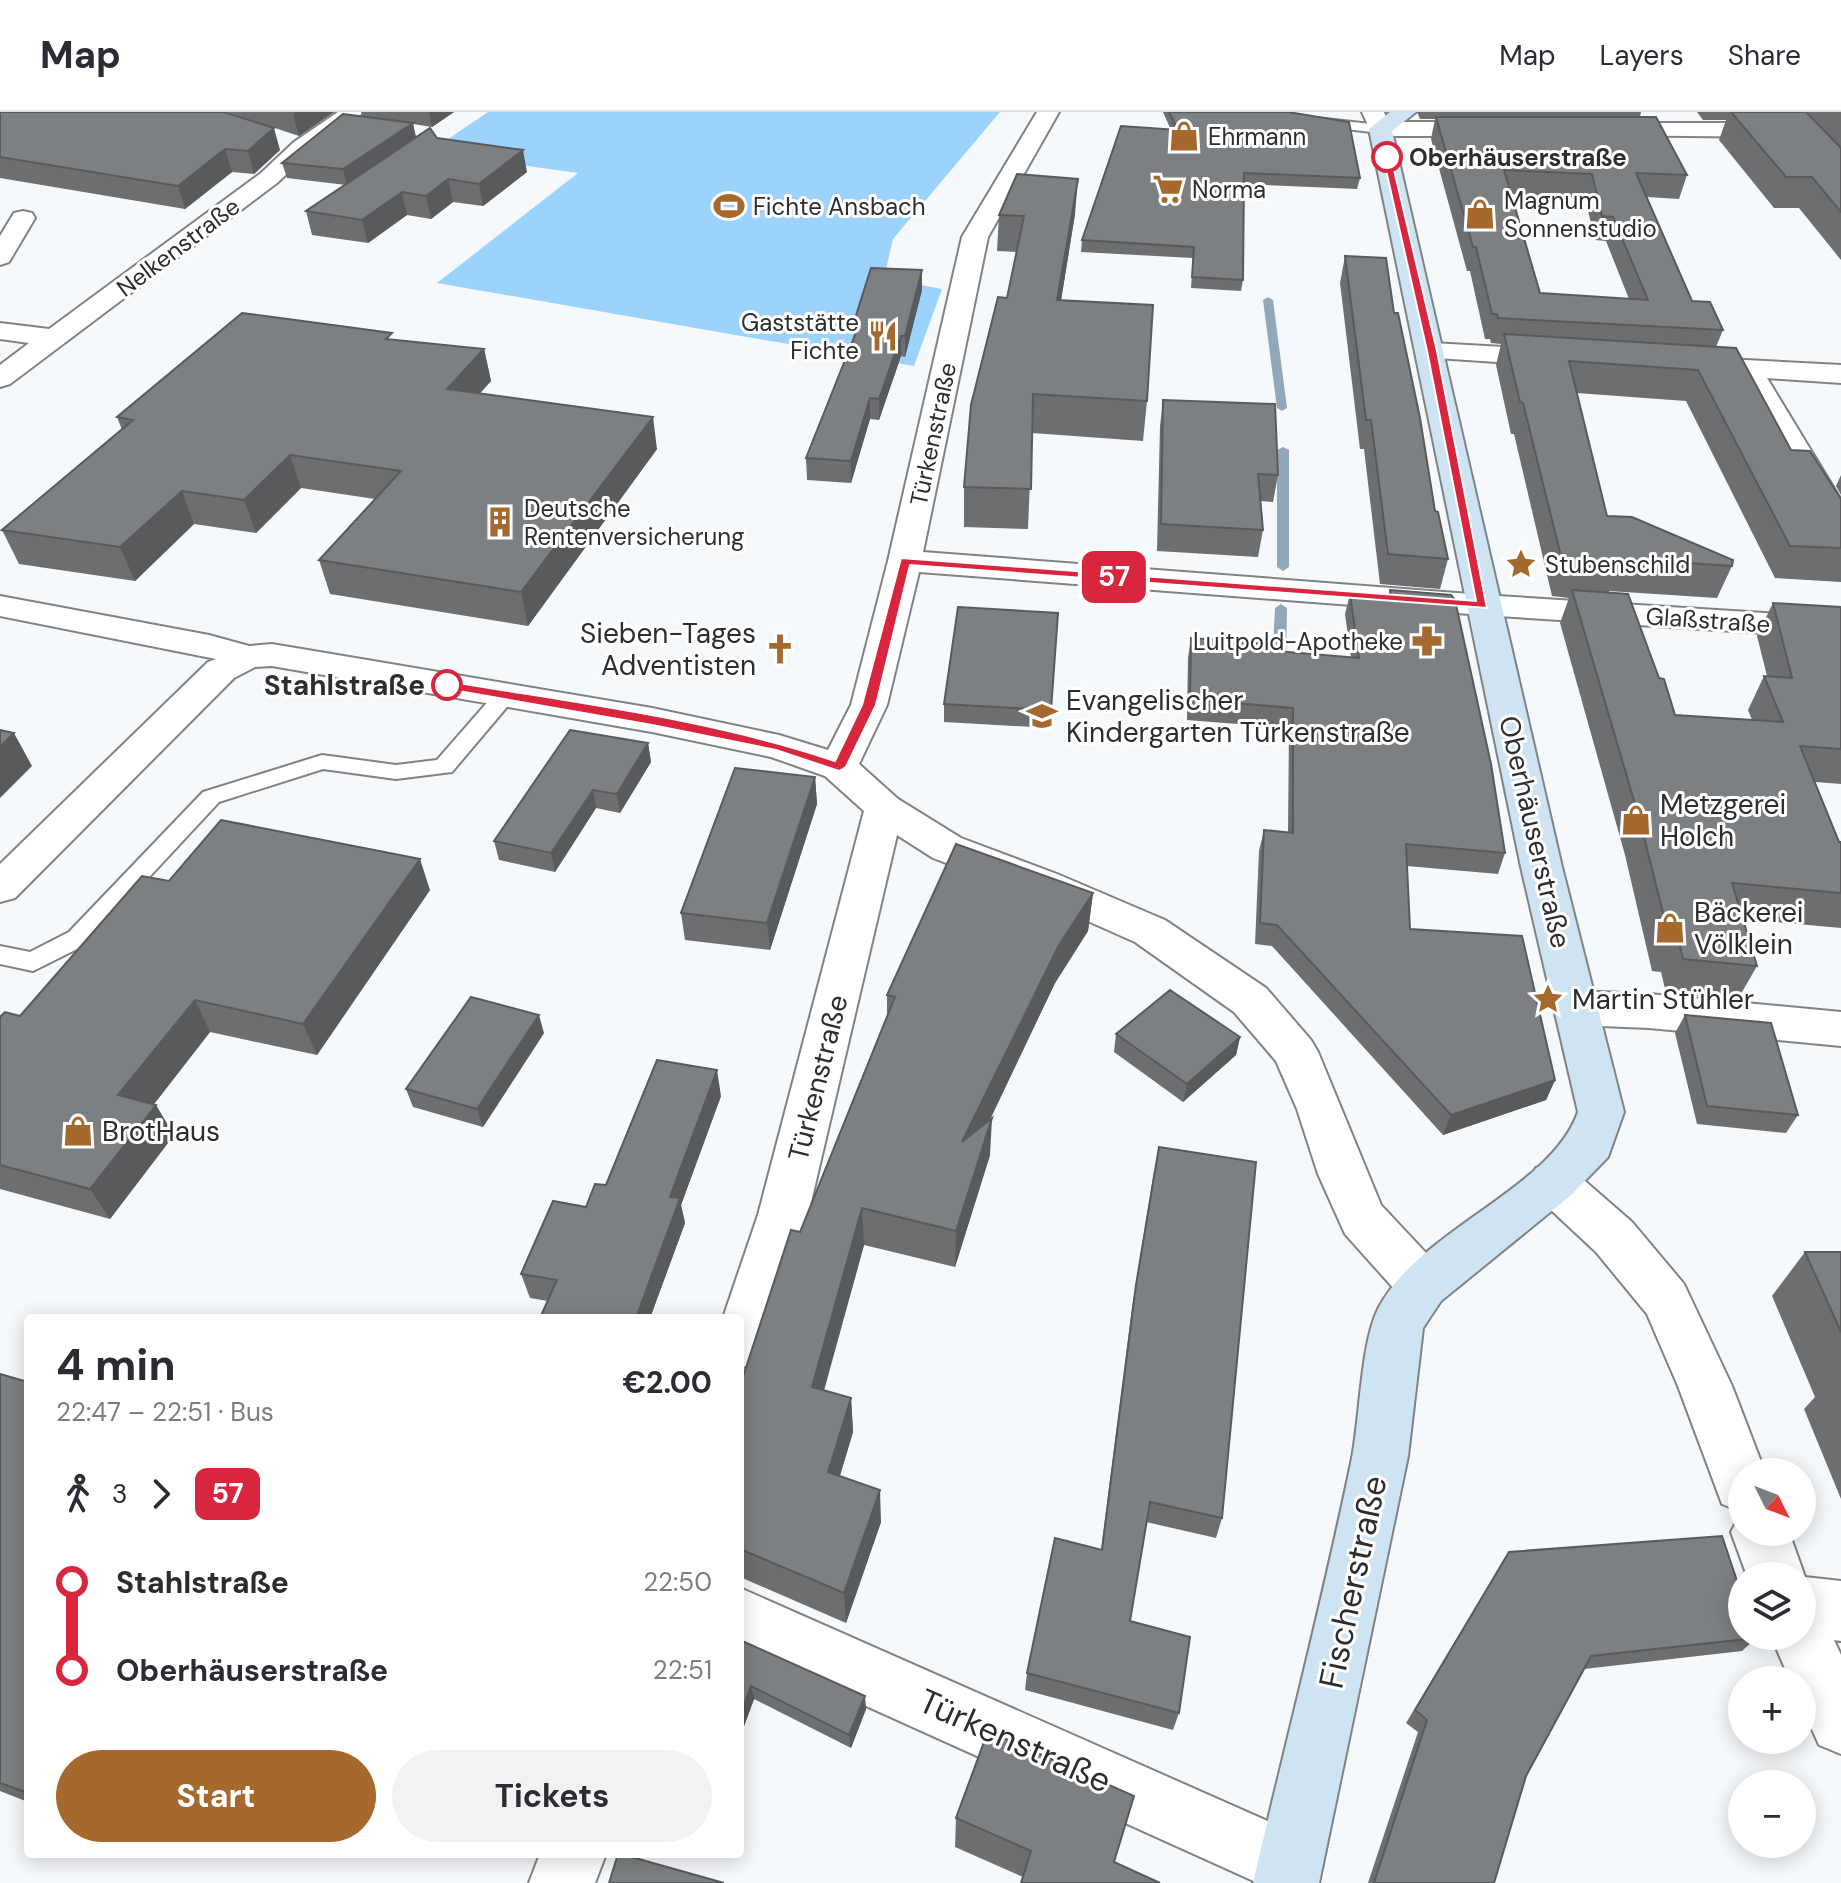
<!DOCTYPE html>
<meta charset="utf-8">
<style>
body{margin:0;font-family:"DM Sans",sans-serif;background:#f2f2f3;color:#2b2b33;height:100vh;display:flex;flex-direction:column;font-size:30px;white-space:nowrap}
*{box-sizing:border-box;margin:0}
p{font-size:26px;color:#7c7c81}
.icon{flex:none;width:44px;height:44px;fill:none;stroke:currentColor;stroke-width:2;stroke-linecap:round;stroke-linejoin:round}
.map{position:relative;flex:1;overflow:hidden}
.drawer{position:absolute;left:24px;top:1202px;width:720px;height:544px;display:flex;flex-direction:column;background:#fff;border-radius:8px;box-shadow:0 4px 20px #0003}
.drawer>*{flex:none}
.badge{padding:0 16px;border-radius:12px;font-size:28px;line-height:52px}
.needle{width:52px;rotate:132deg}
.fabs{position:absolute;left:1728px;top:1346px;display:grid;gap:16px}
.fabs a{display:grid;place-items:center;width:88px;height:88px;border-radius:50%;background:#fff;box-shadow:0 4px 20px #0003;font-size:40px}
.map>.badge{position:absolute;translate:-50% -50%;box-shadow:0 0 0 4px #fff}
.legs{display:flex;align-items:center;gap:12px;height:88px;padding:0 32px;font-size:26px}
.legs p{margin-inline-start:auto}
.summary{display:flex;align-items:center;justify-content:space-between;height:136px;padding:0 32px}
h1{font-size:44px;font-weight:700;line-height:60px}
.action{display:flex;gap:16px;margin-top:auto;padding:16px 32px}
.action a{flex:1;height:92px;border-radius:48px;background:#a6692d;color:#fff;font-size:32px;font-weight:700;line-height:92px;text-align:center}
.action a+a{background:#f2f2f3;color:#2b2b33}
ul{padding:0 32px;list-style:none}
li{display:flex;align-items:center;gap:28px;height:88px;font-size:30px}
li i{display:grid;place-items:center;width:12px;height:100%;margin:0 10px;background:currentColor}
li i::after{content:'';width:20px;height:20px;margin:-10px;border:6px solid;border-radius:50%;background:#fff}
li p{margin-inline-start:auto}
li:first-child i{background:linear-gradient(#0000 50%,currentColor 0)}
li:last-child i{background:linear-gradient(currentColor 50%,#0000 0)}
header{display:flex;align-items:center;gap:48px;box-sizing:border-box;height:112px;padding:0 40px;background:#fff;border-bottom:2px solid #e1e1e2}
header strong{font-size:38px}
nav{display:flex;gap:44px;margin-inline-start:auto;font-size:28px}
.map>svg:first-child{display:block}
.green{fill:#9cd3fc}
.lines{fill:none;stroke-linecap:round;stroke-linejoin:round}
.stream{fill:#92a8ba;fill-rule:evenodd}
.lane-casing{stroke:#808385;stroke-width:4}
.street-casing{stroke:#808385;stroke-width:4}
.secondary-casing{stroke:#808385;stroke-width:4}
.lane{fill:#fff;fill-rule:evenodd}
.street{fill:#fff;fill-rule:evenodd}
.secondary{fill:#cee4f3;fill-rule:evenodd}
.wall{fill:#6c6e70;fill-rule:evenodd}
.shaded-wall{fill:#585a5b}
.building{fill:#7d8082;stroke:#585a5b;stroke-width:2;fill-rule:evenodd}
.line-1{fill:#d7263d;stroke:#fff;stroke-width:2}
.stop-1-dot{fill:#fff;stroke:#d7263d;stroke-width:4}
.labels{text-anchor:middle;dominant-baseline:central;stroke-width:6;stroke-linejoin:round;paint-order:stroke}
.far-poi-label{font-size:24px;fill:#2c2d2e;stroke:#fff;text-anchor:start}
.far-stop-label{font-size:24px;font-weight:bold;fill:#2c2d2e;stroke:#fff;text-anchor:start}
.far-street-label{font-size:24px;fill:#2c2d2e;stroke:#fff}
.poi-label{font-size:28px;fill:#2c2d2e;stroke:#fff;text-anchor:start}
.stop-label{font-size:28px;font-weight:bold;fill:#2c2d2e;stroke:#fff;text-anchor:end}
.street-label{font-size:28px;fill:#2c2d2e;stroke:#fff}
.near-street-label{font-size:34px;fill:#2c2d2e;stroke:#fff}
</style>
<header>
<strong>Map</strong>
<nav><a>Map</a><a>Layers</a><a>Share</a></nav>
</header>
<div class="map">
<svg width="1841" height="1771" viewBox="0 0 1841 1771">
<rect width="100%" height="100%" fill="#f6f9fc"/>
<path class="green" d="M488,0H1000L893,127L884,166L942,177L914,254L437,171L578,61L429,40Z"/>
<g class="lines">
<path class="stream" d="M1268,185L1273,188L1287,296L1282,299L1277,296L1263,188Z
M1283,335L1289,338V455L1283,459L1277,455V338Z
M1281,492L1287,496L1286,558L1279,562L1272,558L1275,496Z"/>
<g class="lane-casing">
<path id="lane" d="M1316,6L1380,13L1387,17L1380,21L1311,13V7Z
M506,576L517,583L452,660L396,667L323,657L219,690L87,832L33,859L0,852V834L30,840L69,820L203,680L322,643L396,653L437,648L498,578Z"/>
</g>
<g class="street-casing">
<path id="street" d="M338,0H364L310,40L277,71L10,272L0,275V253L29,231L0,227V211L49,217L261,61L294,30Z
M1037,0H1059L988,125L923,440L1483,483L1841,506V526L1483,503L919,460L887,593L859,652L898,687L961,726L1057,762L1165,808L1266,876L1311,928L1318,940L1381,1093L1441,1157L1449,1173L1441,1189L1423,1195L1405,1189L1345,1122L1318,1062L1297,997L1276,949L1234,900L1135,830L1027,782L933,746L897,723L808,1103L766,1233L759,1250L740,1256V1206H723L758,1103L864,699L825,664L771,645L652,620L272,554L255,555L234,566L15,786L0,790V752L208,550L216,547L0,504V484L209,523L249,534L272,532L652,596L779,623L828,638L851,593L888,449L962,125Z
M1362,0H1384L1388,10H1491L1502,17L1491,24H1380L1372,22Z
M1604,11H1783L1794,18L1783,25L1596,23L1593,18Z
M23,99L32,101L35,106L9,150L0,153V124L14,101Z
M1432,231L1557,238L1567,240L1571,246L1567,252L1557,254L1422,245L1418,239L1422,233Z
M1686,245L1841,253V271L1767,266L1841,388V425L1830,422L1825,415L1737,264L1676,259L1672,253L1676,247Z
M1576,879L1649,882L1841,900V934L1649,916L1576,913L1560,908L1554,896L1560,884Z
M1553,1050L1570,1056L1632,1110L1684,1172L1732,1274L1765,1360H1742V1420H1789L1805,1465L1841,1469V1529L1834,1528L1841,1543V1642L1819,1633L1802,1595V1568H1790L1771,1524H1802V1464H1747L1731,1420L1742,1400L1722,1392L1678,1274L1647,1202L1596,1140L1536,1084L1529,1070L1536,1056Z
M740,1476L1313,1729L1323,1752L1315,1771H1258L740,1537Z
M540,1742H606L595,1771H529Z"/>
</g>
<g class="secondary-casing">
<path id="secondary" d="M1390,0H1416L1392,19L1562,755L1624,1000L1608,1045L1570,1084L1441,1189L1423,1216L1408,1344L1319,1771H1253C1286,1629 1323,1488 1352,1346C1360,1305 1361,1231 1378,1197C1419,1117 1551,1078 1578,1000L1521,755L1369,17Z"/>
</g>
<use href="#lane" class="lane"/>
<use href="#street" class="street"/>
<use href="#secondary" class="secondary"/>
</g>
<path class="wall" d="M0,0L280,38L254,62L232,60L185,97L0,66Z
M227,0H334L299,24Z
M361,0H454L432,15L413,12L416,25L437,26L527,60L483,94L453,90L431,107L407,103L368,131L312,123L306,99L346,73L287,66L282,51L362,4Z
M1163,0H1288L1360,66L1357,77L1244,72L1243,168L1241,179L1191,176L1193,146L1081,140L1082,128L1171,18Z
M1417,0H1641L1640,5L1687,63L1679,87L1647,85L1692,189L1723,218L1716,235L1791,338L1841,387V470L1775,466L1686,289L1577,281L1607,404L1732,454L1717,486L1609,479V480L1659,566L1675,603L1752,608L1748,598L1764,564H1767L1757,524L1773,491L1841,495V672L1815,670L1839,730H1841V816L1743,807L1757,854L1738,887L1666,881L1661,860L1652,859L1625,743L1560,511L1569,486L1552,484L1514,322H1511L1496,253L1501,232L1491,231L1490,227H1485L1470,159H1467L1431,27L1435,7H1420ZM1511,82L1585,86L1595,128L1606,129L1629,187L1540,181Z
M1697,0H1841V148L1799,96H1774L1719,28L1726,8H1703Z
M1075,102L1061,188L1147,289L1143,329L1032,321L1028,417L964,415V375L1017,140L997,139L999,103Z
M1345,144L1394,201L1435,399L1448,447L1440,477L1380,472L1364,337H1360L1340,171Z
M922,158V178L905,245L901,244L879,308L870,307L851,371L807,368L806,346L854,226L853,213Z
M393,228L484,237L491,269L480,281L657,337L528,514L330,482L319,448L375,387L301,376L256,421L194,412L135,469L19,452L2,418L122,318L117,305Z
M1163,288L1278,363L1273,390L1261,389L1263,418L1258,445L1157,439L1160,314Z
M1841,363V383L1836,374Z
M1390,478L1505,741L1498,762L1407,754L1410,817L1555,968L1546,988L1443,1023L1272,834L1255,832L1259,739L1264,718L1288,721L1289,616L1187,608L1188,546L1191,526L1263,538L1351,545L1345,502L1350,482L1388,484Z
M1058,501L1050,616L944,610V592Z
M648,631L651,650L620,701L596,696L555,760L499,748L494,729Z
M815,665L817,692L770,838L685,828L681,801Z
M169,769L430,778L317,943L210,920L154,992L174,1023L110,1107L0,1077V905L20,904Z
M1093,781L1088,819L1055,871L990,1008V1043L955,1155L864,1133L824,1279L851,1286L853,1320L840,1364L881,1410L846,1511L740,1465V1274L887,905V883Z
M1685,903L1798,1003L1786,1021L1697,1012L1675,921Z
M544,921L483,1015L413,995L406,977Z
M1116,922L1240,925L1236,943L1183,990L1114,940Z
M721,984L681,1093L685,1111L650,1206H540L548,1189L530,1186L521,1162L606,1073Z
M1154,1059L1222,1406L1216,1426L1146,1410L1130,1509L1179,1601L1173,1618L1025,1578L1027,1561L1101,1438L1132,1196Z
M1805,1140H1841V1387L1804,1297L1815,1285L1772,1184Z
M0,1262L28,1270V1690L0,1679Z
M1509,1440L1756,1526L1742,1539L1584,1557L1526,1664L1494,1771H1368L1418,1620L1406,1611Z
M740,1528L866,1597L851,1636L754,1587L740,1625Z
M1134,1684L1023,1765L955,1735L956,1706Z"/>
<path class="shaded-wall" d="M295,0H334L299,24L293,2Z
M429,0H454L432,15Z
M413,11L416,26L347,73L343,57Z
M274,16L280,38L254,62L248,39Z
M225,37L232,60L185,97L178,74Z
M523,38L527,60L483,94L479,72Z
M448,67L453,90L431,107L426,84Z
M1078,67L1075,102L1055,226L1057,188Z
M402,80L407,103L368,131L362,108Z
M922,158V178L905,245V224Z
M901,224V244L879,308V287Z
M484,237L491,269L455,309L447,277Z
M870,286V307L851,371V349Z
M653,305L657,337L528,514L521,480Z
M290,343L301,376L256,421L244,388Z
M182,379L194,412L135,469L120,435Z
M14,621L32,654L0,686V635Z
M648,631L651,650L620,701L617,682Z
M815,665L817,692L770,838L767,811Z
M593,678L596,696L555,760L551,741Z
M420,747L430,778L317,943L303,912Z
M1093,781L1088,819L1055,871L961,1067L962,1030L1059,833Z
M195,888L210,920L137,1014L118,983Z
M539,903L544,921L483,1015L477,997Z
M1240,925L1236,943L1183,990L1187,972Z
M717,958L721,984L681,1093L685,1111L650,1206H636L670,1085Z
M1555,968L1546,988L1443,1023L1451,1003Z
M156,993L174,1023L110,1107L90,1077Z
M992,1006L990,1043L955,1155L956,1119Z
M862,1096L864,1133L815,1309L812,1275Z
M851,1286L853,1320L831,1392L828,1360Z
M880,1378L881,1410L846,1511L844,1481Z
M751,1574L754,1587L740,1625V1604Z
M865,1584L866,1597L851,1636L849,1623Z"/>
<path class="building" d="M0,0H224L274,16L248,39L225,37L178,74L0,45Z
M1169,0H1288L1349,10L1360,66L1244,61L1243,168L1192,165L1194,135L1082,128L1121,14L1178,18Z
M1731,0H1806L1841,36V100L1812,65H1786Z
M343,2L413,11L343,57L282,51Z
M1436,5H1656L1687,63L1636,61L1692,189L1710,190L1723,218L1498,206L1497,202H1492L1476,135H1473ZM1504,58L1592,62L1602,104L1613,105L1648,188L1540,181Z
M430,16L437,26L523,38L479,72L448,67L426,84L402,80L362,108L306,99Z
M1017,62L1078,67L1057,188L1153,193L1147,289L1033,282L1031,377L964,375L971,293L998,185L1007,186L1024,104L999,103Z
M1345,144L1386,146L1394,201H1398L1420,306L1435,399L1438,400L1448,447L1388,442L1371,308H1366Z
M871,156L922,158L905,224H901L879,287L870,286L851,349L806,346L859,213H853Z
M242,201L392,221L386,227L484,237L447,277L653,305L521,480L319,448L401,359L290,343L244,388L182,379L120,435L2,418L133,308L117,305Z
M1504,222L1736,236L1791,338L1810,339L1841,387V436L1790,434L1698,258L1569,249L1607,404L1632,405L1733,448L1732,454L1615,446L1618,455L1563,452L1523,291L1520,290Z
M1163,288L1275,292L1278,363L1258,362L1263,418L1161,412Z
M1390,478L1451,483L1455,488L1491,652L1505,741L1406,732L1410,817L1522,824L1555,968L1451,1003L1277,813L1260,811L1264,718L1293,721V596L1190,587L1191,526L1263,531V538L1359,546L1350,482L1391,484Z
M1572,478L1628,482L1659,566L1664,567L1675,603L1783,610L1764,564L1792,566L1773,491L1841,495V637L1800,634L1839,730H1841V781L1732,771L1757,854L1683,847L1678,826L1669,825L1640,709Z
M958,495L1058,501L1051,598L944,592Z
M0,618L14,621L0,635Z
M570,618L648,631L617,682L593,678L551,741L494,729Z
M735,656L815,665L767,811L681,801Z
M221,708L420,747L303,912L195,888L118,983L156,993L90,1077L0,1053V905L5,900L20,904L142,764L169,769Z
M956,732L1093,781L1059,833L962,1030L992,1006L956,1119L862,1096L812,1275L851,1286L828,1360L880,1378L844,1481L740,1437V1274L791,1118L800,1120L895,885L887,883Z
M1170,878L1240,925L1187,972L1116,922Z
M471,885L539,903L477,997L406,977Z
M1685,903L1771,911L1798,1003L1707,994Z
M657,948L717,958L670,1085L680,1086L636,1206H540L557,1168L521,1162L553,1089L586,1095L595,1072L606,1073Z
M1159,1035L1256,1050L1222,1406L1150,1390L1130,1509L1190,1525L1179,1601L1027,1561L1055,1426L1102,1438L1136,1173Z
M1805,1140H1841V1220Z
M0,1262L28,1270V1681L0,1671Z
M1722,1424L1742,1484V1524H1756V1526L1591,1544L1526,1664L1494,1771H1374L1427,1608L1415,1598L1509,1440Z
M740,1528L865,1584L849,1623L751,1574L740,1604Z
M988,1619L1134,1684L1114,1750L1160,1771H1021L1031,1739L956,1706Z
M618,1742H621L724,1771H609Z"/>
<path class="line-1" d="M1387,42L1391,45L1437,239L1487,496L910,453L876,593L846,655L839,659L776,638L652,613L447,577L441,573L447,569C577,591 711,607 835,649L862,593L901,446L1476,489L1427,239L1383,45Z"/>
<defs>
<g id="shop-bare" transform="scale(2.4)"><path d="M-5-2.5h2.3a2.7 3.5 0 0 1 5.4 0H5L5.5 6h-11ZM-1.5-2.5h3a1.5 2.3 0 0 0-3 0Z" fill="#a6692d" stroke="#fff" stroke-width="2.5" paint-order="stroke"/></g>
<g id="supermarket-bare" transform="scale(2.4)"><path d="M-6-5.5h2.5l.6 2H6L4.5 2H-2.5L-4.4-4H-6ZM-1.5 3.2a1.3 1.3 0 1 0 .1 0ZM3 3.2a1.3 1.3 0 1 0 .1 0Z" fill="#a6692d" stroke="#fff" stroke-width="2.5" paint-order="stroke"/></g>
<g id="stadium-bare" transform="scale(2.4)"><path d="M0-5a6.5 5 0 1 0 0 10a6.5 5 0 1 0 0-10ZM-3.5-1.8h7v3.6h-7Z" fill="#a6692d" stroke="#fff" stroke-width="2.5" paint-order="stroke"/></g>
<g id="restaurant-bare" transform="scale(2.4)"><path d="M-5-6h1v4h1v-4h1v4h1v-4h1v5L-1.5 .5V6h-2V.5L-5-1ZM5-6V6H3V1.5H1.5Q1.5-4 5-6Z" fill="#a6692d" stroke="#fff" stroke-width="2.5" paint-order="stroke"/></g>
<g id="building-bare" transform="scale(2.4)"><path d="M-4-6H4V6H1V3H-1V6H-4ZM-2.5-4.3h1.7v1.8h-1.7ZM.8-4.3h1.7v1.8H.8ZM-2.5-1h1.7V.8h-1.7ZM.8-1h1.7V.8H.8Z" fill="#a6692d" stroke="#fff" stroke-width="2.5" paint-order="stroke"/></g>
<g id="sight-bare" transform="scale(2.4)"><path d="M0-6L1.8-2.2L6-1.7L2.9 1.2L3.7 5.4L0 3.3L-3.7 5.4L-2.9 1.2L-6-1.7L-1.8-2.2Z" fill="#a6692d" stroke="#fff" stroke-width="2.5" paint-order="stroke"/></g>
<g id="pharmacy-bare" transform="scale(2.4)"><path d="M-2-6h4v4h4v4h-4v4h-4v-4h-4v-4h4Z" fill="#a6692d" stroke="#fff" stroke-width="2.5" paint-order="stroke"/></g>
<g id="church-bare" transform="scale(2.4)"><path d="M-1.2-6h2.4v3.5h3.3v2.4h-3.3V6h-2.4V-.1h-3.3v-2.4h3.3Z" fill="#a6692d" stroke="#fff" stroke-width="2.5" paint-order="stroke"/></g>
<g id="school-bare" transform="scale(2.4)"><path d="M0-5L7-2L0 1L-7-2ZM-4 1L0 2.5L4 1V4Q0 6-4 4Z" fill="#a6692d" stroke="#fff" stroke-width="2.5" paint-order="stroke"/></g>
</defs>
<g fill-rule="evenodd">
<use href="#shop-bare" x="1184" y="24"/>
<use href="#supermarket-bare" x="1168" y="77"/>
<use href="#stadium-bare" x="729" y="94"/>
<use href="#shop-bare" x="1480" y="102"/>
<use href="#restaurant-bare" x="883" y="224"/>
<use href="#building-bare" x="500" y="410"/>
<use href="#sight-bare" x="1521" y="452"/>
<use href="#pharmacy-bare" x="1427" y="529"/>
<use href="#church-bare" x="780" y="537"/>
<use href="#school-bare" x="1042" y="604"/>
<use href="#shop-bare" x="1636" y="708"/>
<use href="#shop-bare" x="1670" y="816"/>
<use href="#sight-bare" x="1548" y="887"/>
<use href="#shop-bare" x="78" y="1019"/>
</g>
<g class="stop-1-dot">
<circle cx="1387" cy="45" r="14"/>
<circle cx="447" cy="573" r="14"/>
</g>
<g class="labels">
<g class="far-poi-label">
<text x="1208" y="24">Ehrmann</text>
<text x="1192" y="77">Norma</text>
<text x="1504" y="88">Magnum<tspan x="1504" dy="28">Sonnenstudio</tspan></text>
<text x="753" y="94">Fichte Ansbach</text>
<text x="859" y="210" text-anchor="end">Gaststätte<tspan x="859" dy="28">Fichte</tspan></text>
<text x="524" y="396">Deutsche<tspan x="524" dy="28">Rentenversicherung</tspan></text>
<text x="1545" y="452">Stubenschild</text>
<text x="1403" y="529" text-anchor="end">Luitpold-Apotheke</text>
</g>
<g class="far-stop-label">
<text x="1409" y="45">Oberhäuserstraße</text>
</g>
<g class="far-street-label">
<text transform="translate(178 135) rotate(-37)">Nelkenstraße</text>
<text transform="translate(933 322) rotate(-78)">Türkenstraße</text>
<text transform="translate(1708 508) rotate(4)">Glaßstraße</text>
</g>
<g class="poi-label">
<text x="756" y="521" text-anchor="end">Sieben-Tages<tspan x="756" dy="32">Adventisten</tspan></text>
<text x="1066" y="588">Evangelischer<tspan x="1066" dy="32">Kindergarten Türkenstraße</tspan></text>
<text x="1660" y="692">Metzgerei<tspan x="1660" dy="32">Holch</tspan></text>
<text x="1694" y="800">Bäckerei<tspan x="1694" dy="32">Völklein</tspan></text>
<text x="1572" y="887">Martin Stühler</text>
<text x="102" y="1019">BrotHaus</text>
</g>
<g class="stop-label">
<text x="425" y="573">Stahlstraße</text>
</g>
<g class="street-label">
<text transform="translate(1535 720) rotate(77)">Oberhäuserstraße</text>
<text transform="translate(818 966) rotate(-76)">Türkenstraße</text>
</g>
<g class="near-street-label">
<text transform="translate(1353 1470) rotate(-78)">Fischerstraße</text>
<text transform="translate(1015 1629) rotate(24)">Türkenstraße</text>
</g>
</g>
</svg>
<div class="fabs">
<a><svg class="needle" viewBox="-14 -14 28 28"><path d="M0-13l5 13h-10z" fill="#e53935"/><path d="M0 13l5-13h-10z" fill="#7c7c81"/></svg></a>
<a><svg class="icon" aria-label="layers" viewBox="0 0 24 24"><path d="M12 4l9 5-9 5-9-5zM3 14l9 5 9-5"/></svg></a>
<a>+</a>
<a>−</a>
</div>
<b class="badge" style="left:1114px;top:465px;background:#d7263d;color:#fff">57</b>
<section class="drawer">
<div class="summary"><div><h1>4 min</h1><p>22:47 – 22:51 · Bus</p></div><b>€2.00</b></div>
<div class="legs"><svg class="icon" aria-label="walk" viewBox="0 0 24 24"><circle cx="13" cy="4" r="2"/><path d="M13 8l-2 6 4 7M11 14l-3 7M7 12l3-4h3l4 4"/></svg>3<svg class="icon" aria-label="forward" viewBox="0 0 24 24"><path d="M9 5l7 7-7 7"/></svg><b class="badge" style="background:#d7263d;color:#fff">57</b></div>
<ul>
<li><i style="color:#d7263d"></i><b>Stahlstraße</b><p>22:50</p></li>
<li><i style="color:#d7263d"></i><b>Oberhäuserstraße</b><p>22:51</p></li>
</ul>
<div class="action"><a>Start</a><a>Tickets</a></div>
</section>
</div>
